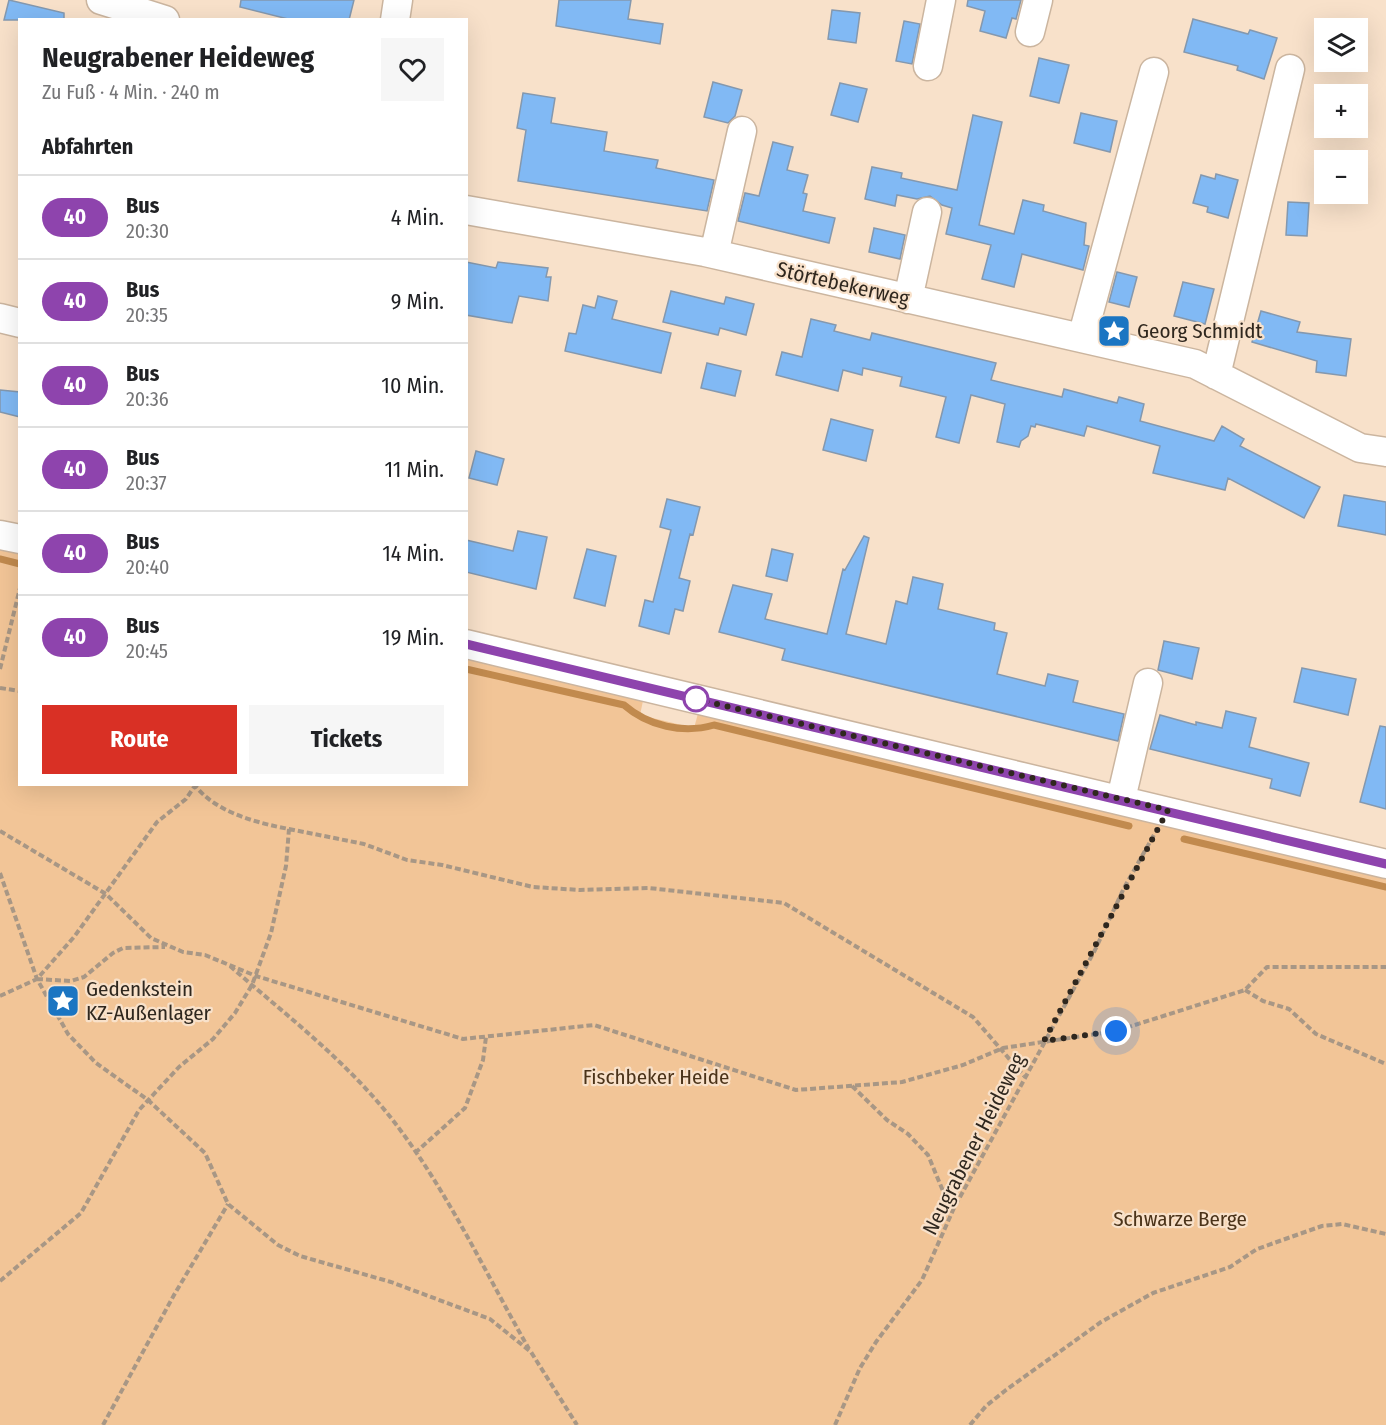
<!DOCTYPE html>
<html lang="de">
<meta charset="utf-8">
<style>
body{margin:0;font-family:"Fira Sans Condensed",sans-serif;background:#f6f6f6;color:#202124;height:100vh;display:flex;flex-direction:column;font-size:22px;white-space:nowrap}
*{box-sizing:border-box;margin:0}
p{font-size:20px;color:#757577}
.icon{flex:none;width:33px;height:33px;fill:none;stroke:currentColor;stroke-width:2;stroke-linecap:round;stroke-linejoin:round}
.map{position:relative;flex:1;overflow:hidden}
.sheet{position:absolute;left:18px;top:18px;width:450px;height:768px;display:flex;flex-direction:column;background:#fff;border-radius:0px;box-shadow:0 6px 24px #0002}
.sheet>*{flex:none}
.badge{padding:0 12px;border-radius:20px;font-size:21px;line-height:39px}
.fabs{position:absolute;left:1314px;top:18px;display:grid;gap:12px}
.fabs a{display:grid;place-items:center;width:54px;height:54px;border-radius:0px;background:#fff;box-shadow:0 6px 24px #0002;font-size:30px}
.you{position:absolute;width:30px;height:30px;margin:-15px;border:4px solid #fff;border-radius:50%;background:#1a73e8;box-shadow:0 0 0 9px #1a73e833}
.map>.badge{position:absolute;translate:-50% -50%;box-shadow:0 0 0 3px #fff}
h2{padding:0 24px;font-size:22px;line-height:54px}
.round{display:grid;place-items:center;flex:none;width:63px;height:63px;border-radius:0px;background:#f6f6f6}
.headline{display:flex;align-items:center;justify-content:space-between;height:102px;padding:0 24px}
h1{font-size:28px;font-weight:700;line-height:45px}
.cta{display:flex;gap:12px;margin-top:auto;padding:12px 24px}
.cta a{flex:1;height:69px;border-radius:0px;background:#d93025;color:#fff;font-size:24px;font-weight:700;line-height:69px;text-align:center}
.cta a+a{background:#f6f6f6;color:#202124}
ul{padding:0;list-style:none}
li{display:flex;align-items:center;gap:18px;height:84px;padding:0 24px;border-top:2px solid #e0e0e0}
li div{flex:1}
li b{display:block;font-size:22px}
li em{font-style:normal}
li .badge{min-width:66px;font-weight:700;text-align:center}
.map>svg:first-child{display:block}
.green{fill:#f2c597}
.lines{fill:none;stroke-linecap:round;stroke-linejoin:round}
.stream{stroke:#c18a4e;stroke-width:7}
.building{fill:#81b9f4;stroke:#8498ae;stroke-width:1.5}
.minor-casing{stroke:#cbb59f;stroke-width:31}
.path{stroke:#a89785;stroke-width:4;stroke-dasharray:6 3;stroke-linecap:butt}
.minor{stroke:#fff;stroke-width:28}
.line-casing{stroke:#fff;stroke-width:14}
.line{stroke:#8e44ad;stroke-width:9}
.walk{stroke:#2f271e;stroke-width:6;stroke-dasharray:0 10.8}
.stop-dot{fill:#fff;stroke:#8e44ad;stroke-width:3}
.labels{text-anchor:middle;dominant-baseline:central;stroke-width:4.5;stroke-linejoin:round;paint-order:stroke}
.street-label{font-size:21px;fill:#2f271e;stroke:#f8e1ca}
.poi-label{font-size:21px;fill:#2f271e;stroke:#f8e1ca;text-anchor:start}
.park-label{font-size:21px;fill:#4b3319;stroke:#f8e1ca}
</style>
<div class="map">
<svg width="1386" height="1425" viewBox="0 0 1386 1425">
<rect width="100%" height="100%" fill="#f8e1ca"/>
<path class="green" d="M0,544L19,549L20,784H466L467,654L644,696L640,715L694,728L699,710L1386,877V1425H0Z"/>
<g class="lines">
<path class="stream" d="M0,559L20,564
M466,669L624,705C648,726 683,734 714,725L1129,826
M1184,839L1386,887"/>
</g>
<path class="building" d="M9,0L64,13V20H4Z
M241,0H354L349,20H292L240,7Z
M559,0H631L628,19L663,24L660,44L556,26Z
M968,0H1021L1016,19L1012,18L1006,38L980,31L985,11L967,6Z
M832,10L860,13L856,43L828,39Z
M1193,19L1248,34L1250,30L1277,38L1264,79L1237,70L1238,66L1184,52Z
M904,21L920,24L912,64L896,61Z
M1039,58L1069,65L1059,103L1030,96Z
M713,82L742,90L735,116L728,123L704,117Z
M840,83L867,89L858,122L831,115Z
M523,93L555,98L551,123L607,132L604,151L658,160L656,168L714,180L707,211L518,181L526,130L517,128Z
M1081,113L1117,121L1110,152L1074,143Z
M973,115L1002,122L979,225L1014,234L1023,200L1044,205L1043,211L1086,223L1084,245L1089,246L1083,270L1022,254L1014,287L982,279L991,245L946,234L952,208L942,205L930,196L917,199L897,195L895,206L865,199L872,167L902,173L901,178L957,190Z
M773,142L793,147L787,170L808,175L803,193L807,194L803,211L835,218L829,243L738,221L745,193L759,196Z
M1216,174L1238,180L1228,218L1207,212L1208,207L1193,203L1201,175L1215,179Z
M1288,202L1309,203L1307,236L1286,235Z
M874,228L905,235L900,259L869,252Z
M466,262L496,268L498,262L548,268L546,277H551L548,301L519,296L512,323L466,315Z
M1117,272L1137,277L1129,307L1109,302Z
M1183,282L1214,289L1205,324L1174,316Z
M671,291L724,304L726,297L754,304L746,335L720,328L718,335L663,322Z
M598,296L617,301L612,319L671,333L661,373L565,351L569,333L576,334L583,305L595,308Z
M1261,311L1300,322L1297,332L1351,339L1346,376L1316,372L1317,361L1252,342Z
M811,319L836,325L834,331L870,340L872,333L996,363L991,380L1062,397L1064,389L1117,403L1119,397L1144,404L1140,421L1214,441L1222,426L1244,439L1240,446L1320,487L1304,518L1228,478L1225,490L1153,473L1160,446L1087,426L1084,436L1036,424L1035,427L1031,426L1028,436L1021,441L1019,447L997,442L1005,404L971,395L959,443L936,437L946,397L900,386L902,377L863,368L862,375L843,370L838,391L776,375L782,352L802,357Z
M707,363L741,371L735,396L701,388Z
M0,390L20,392V417L0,412Z
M831,419L873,430L866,461L823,450Z
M476,451L504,459L497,485L469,478Z
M1344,495L1386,502V535L1338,526Z
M667,499L700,507L693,535L690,534L679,578L690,581L683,611L675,609L669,634L639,626L645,600L653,602L671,530L660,527Z
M518,531L547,537L536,589L466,572V540L513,551Z
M864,536L869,538L846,634L886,644L896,601L907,604L913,577L943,584L938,609L995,623L994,630L1007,633L997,674L1045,686L1048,674L1078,681L1073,702L1124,714L1118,741L782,660L785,649L719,632L733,585L772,594L765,619L827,634L843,569L845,570Z
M587,549L616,556L605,606L574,598Z
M772,549L793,554L787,581L766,576Z
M1164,641L1199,648L1192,679L1158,670Z
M1302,668L1356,679L1348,715L1294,702Z
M1226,711L1256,718L1249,747L1309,763L1300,796L1270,788L1272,779L1150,749L1160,715L1196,725V722L1222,728Z
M1380,726L1386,727V809L1360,802Z"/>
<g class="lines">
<g class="minor-casing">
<path id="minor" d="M101,0L165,20
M395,20L398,0
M1030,32L1038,0
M928,66L941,0
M466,210L705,252L1195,364L1360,448L1386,452
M714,254L742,131
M908,299L927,212
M0,318L20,323
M1082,338L1154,72
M1216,375L1290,69
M0,535L20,539
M466,644L1386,864
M1121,799L1148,683"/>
</g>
<path class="path" d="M0,669L20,588
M0,688L20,691
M289,829L364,844L407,860L442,865L533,887L580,890L649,888L784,903L973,1017L1024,1076
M0,831L106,894L151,938L183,952L205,955L256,976L463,1039L594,1025L796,1090L902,1082L963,1065L1003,1048L1116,1031L1245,990L1267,967H1386
M0,873L37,979L68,1034L96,1063L148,1100L205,1153L228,1204L278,1245L300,1256L391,1282L490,1319L531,1352L577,1425
M230,966C287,1016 348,1062 395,1123C448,1192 486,1274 529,1349
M37,979L71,981L84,977L113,953L123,948L165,947
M1245,990L1263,1001L1289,1009L1316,1034L1386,1064
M0,996L37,979L74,937L157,822L186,799L194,787
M852,1086L887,1120L908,1134L928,1155L948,1203L954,1208
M415,1153L465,1108L483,1060L486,1037
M0,1281L81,1213L139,1110L179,1067L213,1039L235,1013L252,985L271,933L286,866L289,829C257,823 214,812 194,784
M103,1425L174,1295L228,1204
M835,1425L860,1368L876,1342L922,1280L954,1208L1095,950L1124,888L1155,833
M970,1425L986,1406L1006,1390L1101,1322L1153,1293L1230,1267L1257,1249L1322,1226L1342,1224L1386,1234"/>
<use href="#minor" class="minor"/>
</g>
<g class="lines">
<g class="line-casing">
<path id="line" d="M466,644L1386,864"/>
</g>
<use href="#line" class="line"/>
<path class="walk" d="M696,699L1168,810L1044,1041L1116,1031"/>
</g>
<defs>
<g id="sight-square" transform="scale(1.725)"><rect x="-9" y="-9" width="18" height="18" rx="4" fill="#1b75c2" stroke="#f8e1ca"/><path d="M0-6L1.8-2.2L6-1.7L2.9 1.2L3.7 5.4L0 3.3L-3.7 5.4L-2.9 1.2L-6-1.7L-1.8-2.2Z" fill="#fff"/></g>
</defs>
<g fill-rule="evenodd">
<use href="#sight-square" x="1114" y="331"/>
<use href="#sight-square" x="63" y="1001"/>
</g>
<circle class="stop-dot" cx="696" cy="699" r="12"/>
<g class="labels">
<g class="street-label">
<text transform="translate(843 284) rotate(13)">Störtebekerweg</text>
<text transform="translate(974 1144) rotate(-63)">Neugrabener Heideweg</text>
</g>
<g class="poi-label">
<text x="1137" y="331">Georg Schmidt</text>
<text x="86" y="989">Gedenkstein<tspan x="86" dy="24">KZ-Außenlager</tspan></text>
</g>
<g class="park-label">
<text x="656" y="1077">Fischbeker Heide</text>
<text x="1180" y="1219">Schwarze Berge</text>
</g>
</g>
</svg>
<div class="fabs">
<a><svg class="icon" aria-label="layers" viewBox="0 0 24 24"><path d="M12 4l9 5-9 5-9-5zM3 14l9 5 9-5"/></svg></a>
<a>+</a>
<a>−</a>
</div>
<div class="you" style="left:1116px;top:1031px"></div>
<section class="sheet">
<div class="headline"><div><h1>Neugrabener Heideweg</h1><p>Zu Fuß · 4 Min. · 240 m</p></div><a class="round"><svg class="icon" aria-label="heart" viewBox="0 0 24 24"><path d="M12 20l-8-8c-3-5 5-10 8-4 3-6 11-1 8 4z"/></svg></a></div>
<h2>Abfahrten</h2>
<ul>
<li><span class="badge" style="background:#8e44ad;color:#fff">40</span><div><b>Bus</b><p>20:30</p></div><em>4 Min.</em></li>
<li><span class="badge" style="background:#8e44ad;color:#fff">40</span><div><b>Bus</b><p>20:35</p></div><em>9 Min.</em></li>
<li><span class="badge" style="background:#8e44ad;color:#fff">40</span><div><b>Bus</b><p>20:36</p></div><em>10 Min.</em></li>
<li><span class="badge" style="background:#8e44ad;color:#fff">40</span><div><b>Bus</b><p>20:37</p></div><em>11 Min.</em></li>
<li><span class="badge" style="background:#8e44ad;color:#fff">40</span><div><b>Bus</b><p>20:40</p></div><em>14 Min.</em></li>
<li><span class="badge" style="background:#8e44ad;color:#fff">40</span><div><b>Bus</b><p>20:45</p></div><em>19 Min.</em></li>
</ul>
<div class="cta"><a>Route</a><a>Tickets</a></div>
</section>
</div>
